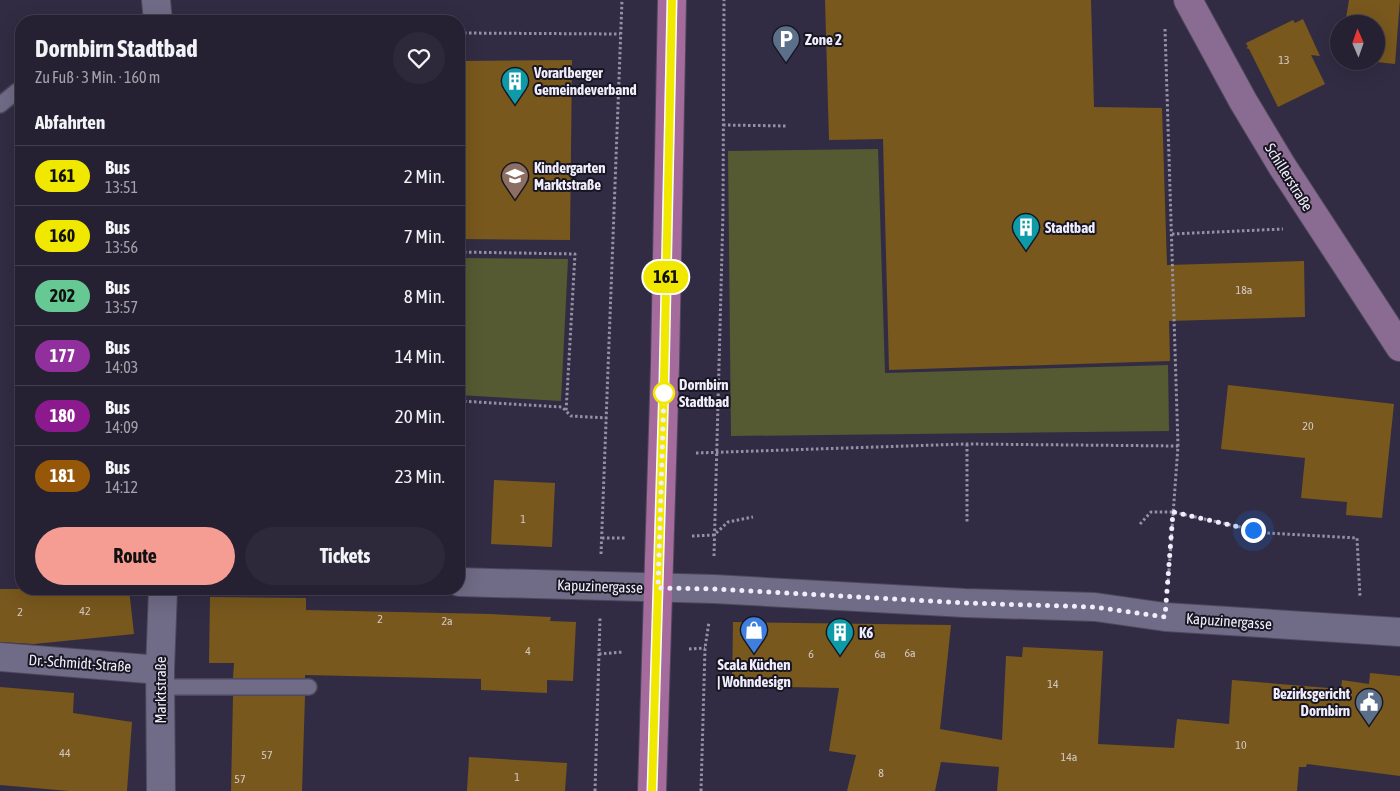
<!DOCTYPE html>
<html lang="de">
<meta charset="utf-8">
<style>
body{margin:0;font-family:"Asap Condensed",sans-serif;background:#2d293a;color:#f1f3f6;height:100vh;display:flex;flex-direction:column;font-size:19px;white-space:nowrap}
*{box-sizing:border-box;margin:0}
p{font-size:16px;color:#a3a3ac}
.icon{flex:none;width:28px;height:28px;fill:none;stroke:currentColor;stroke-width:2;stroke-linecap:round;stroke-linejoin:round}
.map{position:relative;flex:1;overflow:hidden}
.panel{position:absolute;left:15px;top:15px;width:450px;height:580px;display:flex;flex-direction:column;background:#252132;border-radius:20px;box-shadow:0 5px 20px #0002,0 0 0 1px #423e4d}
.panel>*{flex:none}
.badge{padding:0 10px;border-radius:16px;font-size:18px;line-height:32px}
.needle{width:32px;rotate:358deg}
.controls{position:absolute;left:1330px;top:15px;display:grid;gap:10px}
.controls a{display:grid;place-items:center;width:55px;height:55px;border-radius:50%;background:#252132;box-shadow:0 5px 20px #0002,0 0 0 1px #423e4d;font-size:25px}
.you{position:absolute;width:25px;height:25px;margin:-12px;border:4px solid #fff;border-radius:50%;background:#1a73e8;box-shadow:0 0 0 8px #1a73e833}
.map>.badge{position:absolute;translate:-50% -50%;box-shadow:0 0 0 2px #fff}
h2{padding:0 20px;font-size:19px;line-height:45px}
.round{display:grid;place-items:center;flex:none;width:52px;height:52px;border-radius:26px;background:#2d293a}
.head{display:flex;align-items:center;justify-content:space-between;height:85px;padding:0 20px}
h1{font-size:24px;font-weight:700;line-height:38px}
.action{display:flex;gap:10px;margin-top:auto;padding:10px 20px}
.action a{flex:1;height:58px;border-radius:30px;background:#f59c93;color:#111;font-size:20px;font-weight:700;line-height:58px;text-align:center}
.action a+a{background:#2d293a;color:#f1f3f6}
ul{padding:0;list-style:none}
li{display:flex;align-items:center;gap:15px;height:60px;padding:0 20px;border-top:1px solid #423e4d}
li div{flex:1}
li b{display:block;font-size:19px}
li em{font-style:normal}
li .badge{min-width:55px;font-weight:700;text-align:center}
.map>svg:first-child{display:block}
.green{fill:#565a32}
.building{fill:#78581d}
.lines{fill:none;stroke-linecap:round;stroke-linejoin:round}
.lane-casing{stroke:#4d485c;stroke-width:18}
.street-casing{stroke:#4d485c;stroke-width:30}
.secondary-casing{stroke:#4d485c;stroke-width:30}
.primary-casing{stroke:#4d485c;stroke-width:30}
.path{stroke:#9591a4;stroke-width:3;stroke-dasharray:2.5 2.5;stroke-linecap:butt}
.lane{stroke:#706b86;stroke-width:15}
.street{stroke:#706b86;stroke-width:28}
.secondary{stroke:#8a6b91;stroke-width:28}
.primary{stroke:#a46b9c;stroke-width:28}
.line-casing{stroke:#fff;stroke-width:11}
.line{stroke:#f1e800;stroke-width:8}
.walk{stroke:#f0edfd;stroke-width:5;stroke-dasharray:0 9}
.stop-dot{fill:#fff;stroke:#f1e800;stroke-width:2.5}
.labels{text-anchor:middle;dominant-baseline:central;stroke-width:4;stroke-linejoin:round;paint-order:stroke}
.number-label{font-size:12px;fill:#d2c8c5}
.poi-label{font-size:15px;font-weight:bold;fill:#f0edfd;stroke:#181621;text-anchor:start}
.street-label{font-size:15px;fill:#f0edfd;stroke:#181621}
.stop-label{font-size:15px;font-weight:bold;fill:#f0edfd;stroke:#181621;text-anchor:start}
</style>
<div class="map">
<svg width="1400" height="791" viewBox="0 0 1400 791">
<rect width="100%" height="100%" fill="#312c43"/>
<path class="green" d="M878,149L885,373L1168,365L1169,431L731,436L728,151Z
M459,258L568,259L561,401L459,395Z"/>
<path class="building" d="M825,0H1091L1094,107L1162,108L1167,265L1304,261L1305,317L1169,321L1170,361L889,370L883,139L829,140Z
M1349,0H1400L1395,64L1367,61H1376V24H1345Z
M1303,19L1320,56L1311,55L1325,84L1278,107L1249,49L1246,48L1248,47L1246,43L1293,20L1295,23Z
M572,60L570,240L459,239V61Z
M1228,385L1394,404L1382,518L1346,515L1347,502L1301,498L1305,458L1221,449Z
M494,480L555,483L552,547L491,544Z
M0,589H129L134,634L34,644L0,642Z
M210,597L306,598V610L490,614L551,617L550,621L576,622L573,681L547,680V693L481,690V679L305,675V678H233L234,663H209Z
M733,622L951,625L940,729L1002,740L1006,656L1022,657L1023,647L1103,651L1098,744L1174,748L1177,719L1229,724L1232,680L1341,689L1342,680L1369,684L1370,673L1400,676V776L1307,764L1306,767H1299L1297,791H997L999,767L941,762L935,791H847L856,755L829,751L839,688L732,686Z
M0,687L74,693L73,713L132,722L127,791H69L0,785Z
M233,696H305L302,791H231Z
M469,757L567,763L565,791H467Z"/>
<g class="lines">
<g class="lane-casing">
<path id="lane" d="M0,105L17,91H21
M160,687H309"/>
</g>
<g class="street-casing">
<path id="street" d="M156,0L158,21
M459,582L714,589L965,603L1095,607L1165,617L1400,632
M0,657L160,670
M161,791L160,670L163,589"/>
</g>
<g class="secondary-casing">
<path id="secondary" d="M1188,0L1243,101L1282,166L1400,347"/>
</g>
<g class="primary-casing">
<path id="primary" d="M652,791L665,364L672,0"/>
</g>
<path class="path" d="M1165,29L1178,446L1168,584
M459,33L620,34
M723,125L788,126
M1172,234L1283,229
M459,252L575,254L566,412
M459,401L562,407L571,416L607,418
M967,444V522
M696,453L967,444L1178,446
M1140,524L1151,512H1173L1267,533L1357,538L1360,597
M692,536L714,535L728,522L753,517
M602,538H626
M601,554L622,0
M714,556L723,213L724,0
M689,649L705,648
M599,654L623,652
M595,791L600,618
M701,791L705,648L709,622"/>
<use href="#lane" class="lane"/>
<use href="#street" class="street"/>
<use href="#secondary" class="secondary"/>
<use href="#primary" class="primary"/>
</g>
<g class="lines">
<g class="line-casing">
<path id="line" d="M652,791L664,382L672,0"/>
</g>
<use href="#line" class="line"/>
<path class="walk" d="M664,393L658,588L714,589L966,603L1095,607L1165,617L1173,512L1253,530"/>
</g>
<defs>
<g id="parking-pin" transform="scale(1.4375)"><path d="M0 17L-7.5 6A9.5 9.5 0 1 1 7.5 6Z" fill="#5c6f8a" stroke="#181621"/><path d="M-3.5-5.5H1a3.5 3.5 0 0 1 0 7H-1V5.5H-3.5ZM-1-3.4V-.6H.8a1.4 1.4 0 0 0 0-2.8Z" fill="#fff"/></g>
<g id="building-pin" transform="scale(1.4375)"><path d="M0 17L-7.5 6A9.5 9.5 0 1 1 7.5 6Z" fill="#0f9aa8" stroke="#181621"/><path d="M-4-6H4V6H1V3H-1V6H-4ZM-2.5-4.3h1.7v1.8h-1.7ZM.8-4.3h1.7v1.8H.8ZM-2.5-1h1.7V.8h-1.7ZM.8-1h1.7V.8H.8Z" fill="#fff"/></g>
<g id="school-pin" transform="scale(1.4375)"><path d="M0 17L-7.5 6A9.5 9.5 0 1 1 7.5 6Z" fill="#8d6e63" stroke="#181621"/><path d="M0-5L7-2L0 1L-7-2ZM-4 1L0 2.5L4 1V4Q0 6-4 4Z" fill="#fff"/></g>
<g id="shop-pin" transform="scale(1.4375)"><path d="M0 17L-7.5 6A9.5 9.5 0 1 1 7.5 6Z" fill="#3f7fe0" stroke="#181621"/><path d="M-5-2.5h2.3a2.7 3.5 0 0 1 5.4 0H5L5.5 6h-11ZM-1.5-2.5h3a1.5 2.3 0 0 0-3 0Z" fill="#fff"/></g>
<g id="civic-pin" transform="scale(1.4375)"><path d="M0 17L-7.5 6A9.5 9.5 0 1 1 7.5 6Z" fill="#5c6f8a" stroke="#181621"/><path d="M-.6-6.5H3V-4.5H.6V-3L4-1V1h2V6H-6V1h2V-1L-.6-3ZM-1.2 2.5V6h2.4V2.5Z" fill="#fff"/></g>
</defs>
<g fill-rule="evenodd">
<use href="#parking-pin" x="786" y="39"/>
<use href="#building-pin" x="515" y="81"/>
<use href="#school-pin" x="515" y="176"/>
<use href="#building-pin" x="1026" y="227"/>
<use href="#shop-pin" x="754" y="630"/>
<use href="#building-pin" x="840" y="632"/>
<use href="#civic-pin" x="1369" y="702"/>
</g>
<circle class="stop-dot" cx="664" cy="393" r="10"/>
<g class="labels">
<g class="number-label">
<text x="1284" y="60">13</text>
<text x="1244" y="290">18a</text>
<text x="1308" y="426">20</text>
<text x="523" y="519">1</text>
<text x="85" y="611">42</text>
<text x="20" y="612">2</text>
<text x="380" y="619">2</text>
<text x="447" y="621">2a</text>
<text x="528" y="651">4</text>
<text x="910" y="653">6a</text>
<text x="811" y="654">6</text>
<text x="880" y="654">6a</text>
<text x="1053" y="684">14</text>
<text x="1241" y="745">10</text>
<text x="65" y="753">44</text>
<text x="267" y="755">57</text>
<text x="1069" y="757">14a</text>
<text x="881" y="773">8</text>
<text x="517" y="777">1</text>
<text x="240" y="779">57</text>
</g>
<g class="poi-label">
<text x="805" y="39">Zone 2</text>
<text x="534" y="72">Vorarlberger<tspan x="534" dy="17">Gemeindeverband</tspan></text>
<text x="534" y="167">Kindergarten<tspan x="534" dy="17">Marktstraße</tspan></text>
<text x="1045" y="227">Stadtbad</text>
<text x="859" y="632">K6</text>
<text x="754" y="664" text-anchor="middle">Scala Küchen<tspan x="754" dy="17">| Wohndesign</tspan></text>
<text x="1350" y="693" text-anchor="end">Bezirksgericht<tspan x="1350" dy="17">Dornbirn</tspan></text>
</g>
<g class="street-label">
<text transform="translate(1289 177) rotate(58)">Schillerstraße</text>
<text transform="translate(600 586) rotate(2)">Kapuzinergasse</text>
<text transform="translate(1229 621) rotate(4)">Kapuzinergasse</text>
<text transform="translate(80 663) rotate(4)">Dr.-Schmidt-Straße</text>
<text transform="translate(160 690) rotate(-90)">Marktstraße</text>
</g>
<g class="stop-label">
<text x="679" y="384">Dornbirn<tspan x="679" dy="17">Stadtbad</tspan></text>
</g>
</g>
</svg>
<div class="controls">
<a><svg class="needle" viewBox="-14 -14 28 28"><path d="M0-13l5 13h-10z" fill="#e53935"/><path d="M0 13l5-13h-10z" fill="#a3a3ac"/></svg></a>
</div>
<div class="you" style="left:1253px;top:530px"></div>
<b class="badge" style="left:666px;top:277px;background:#f1e800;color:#111">161</b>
<section class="panel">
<div class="head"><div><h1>Dornbirn Stadtbad</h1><p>Zu Fuß · 3 Min. · 160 m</p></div><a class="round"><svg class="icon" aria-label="heart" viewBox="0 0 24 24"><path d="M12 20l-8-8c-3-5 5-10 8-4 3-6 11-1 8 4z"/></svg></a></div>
<h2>Abfahrten</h2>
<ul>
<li><span class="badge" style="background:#f1e800;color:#111">161</span><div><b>Bus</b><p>13:51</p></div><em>2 Min.</em></li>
<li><span class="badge" style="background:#f1e800;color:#111">160</span><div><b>Bus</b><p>13:56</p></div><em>7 Min.</em></li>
<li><span class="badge" style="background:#66c993;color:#111">202</span><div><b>Bus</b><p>13:57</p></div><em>8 Min.</em></li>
<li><span class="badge" style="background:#91309c;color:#fff">177</span><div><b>Bus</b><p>14:03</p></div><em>14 Min.</em></li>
<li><span class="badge" style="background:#8d198f;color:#fff">180</span><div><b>Bus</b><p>14:09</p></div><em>20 Min.</em></li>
<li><span class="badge" style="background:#965709;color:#fff">181</span><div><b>Bus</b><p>14:12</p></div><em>23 Min.</em></li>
</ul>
<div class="action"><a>Route</a><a>Tickets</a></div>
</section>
</div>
